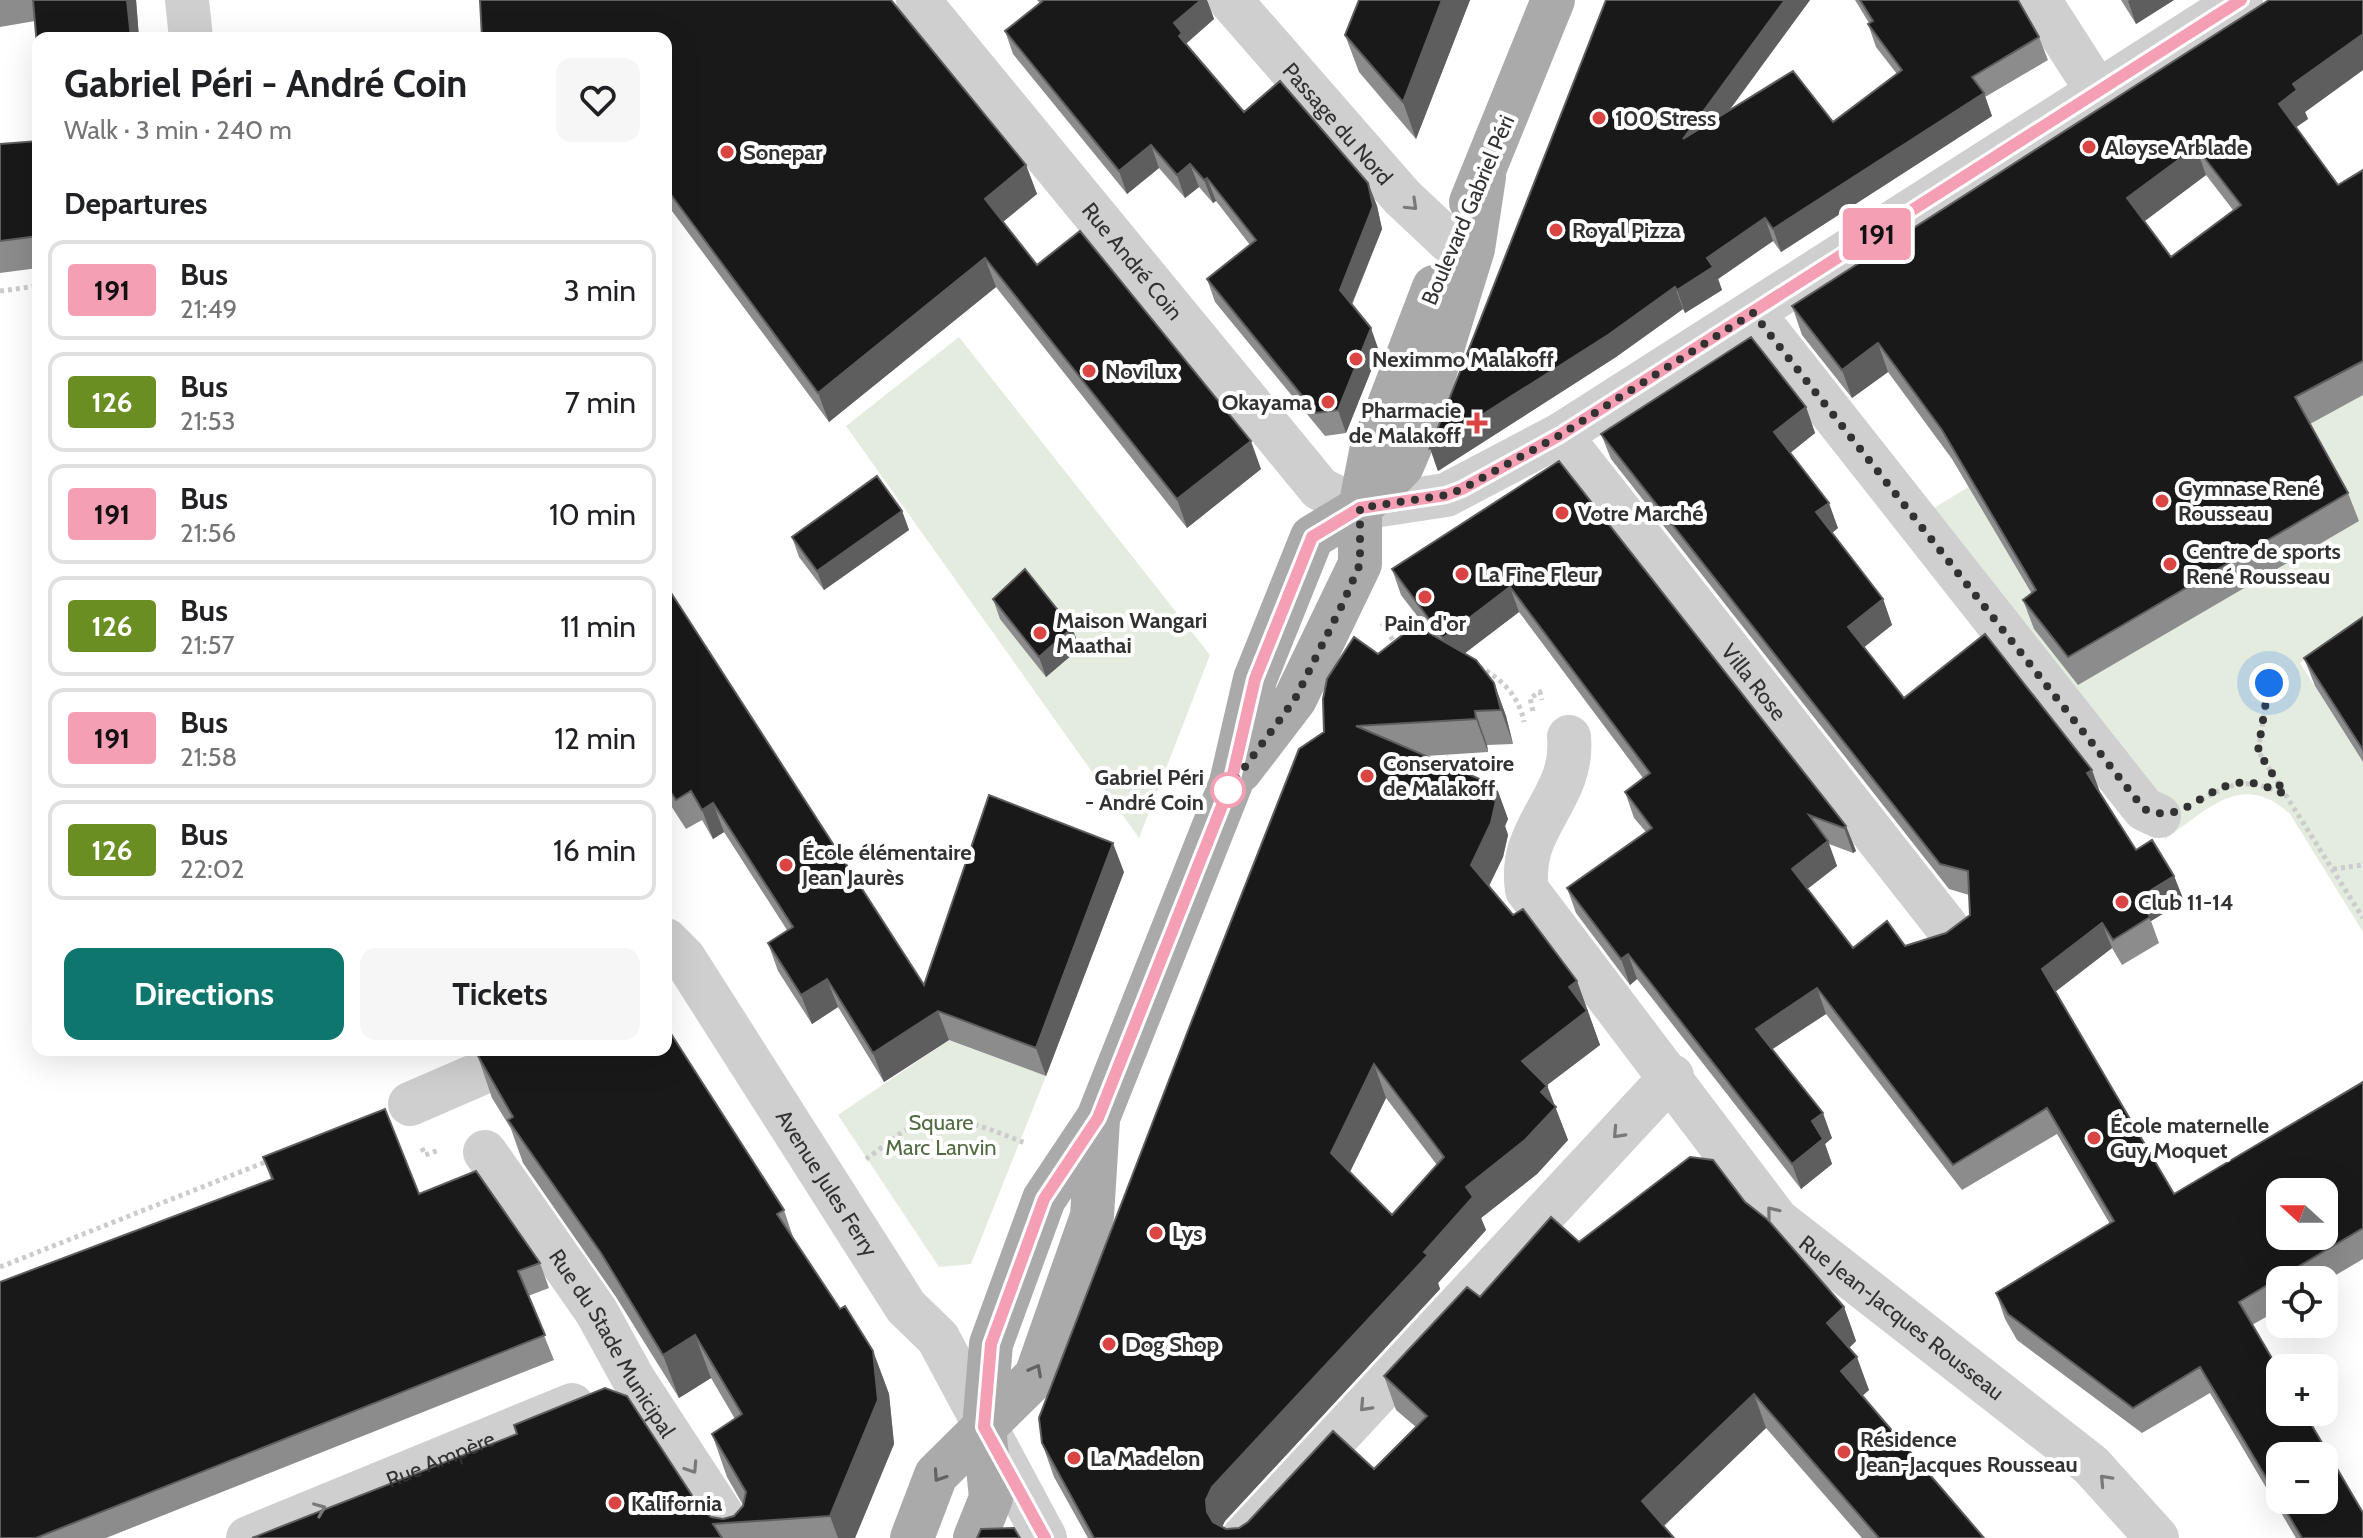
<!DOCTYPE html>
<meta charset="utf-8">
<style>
body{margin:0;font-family:Cabin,sans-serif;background:#f6f6f6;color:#202124;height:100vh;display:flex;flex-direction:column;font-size:30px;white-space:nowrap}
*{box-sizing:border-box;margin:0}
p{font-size:26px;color:#757577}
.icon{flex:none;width:44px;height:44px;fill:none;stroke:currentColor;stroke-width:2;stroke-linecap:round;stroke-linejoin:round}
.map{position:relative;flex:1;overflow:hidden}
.details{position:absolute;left:32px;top:32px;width:640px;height:1024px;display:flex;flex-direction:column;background:#fff;border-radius:16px;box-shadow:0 8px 32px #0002}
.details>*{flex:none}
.badge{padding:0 16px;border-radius:6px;font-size:28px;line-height:52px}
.needle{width:52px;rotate:291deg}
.buttons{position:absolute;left:2266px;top:1178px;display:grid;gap:16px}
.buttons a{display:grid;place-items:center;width:72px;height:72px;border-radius:16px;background:#fff;box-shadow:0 8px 32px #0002;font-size:40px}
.you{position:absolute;width:40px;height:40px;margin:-20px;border:6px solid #fff;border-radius:50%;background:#1a73e8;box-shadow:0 0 0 12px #1a73e833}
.map>.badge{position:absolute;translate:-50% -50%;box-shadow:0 0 0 4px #fff}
h2{padding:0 32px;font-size:30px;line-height:72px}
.round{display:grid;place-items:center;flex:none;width:84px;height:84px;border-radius:16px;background:#f6f6f6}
.summary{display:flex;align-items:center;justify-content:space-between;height:136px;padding:0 32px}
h1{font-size:38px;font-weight:700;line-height:60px}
.action{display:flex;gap:16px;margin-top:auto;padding:16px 32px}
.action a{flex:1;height:92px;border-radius:16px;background:#0f766e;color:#fff;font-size:32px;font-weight:700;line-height:92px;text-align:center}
.action a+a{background:#f6f6f6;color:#202124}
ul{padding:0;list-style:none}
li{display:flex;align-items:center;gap:24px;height:100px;margin:0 16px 12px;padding:0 16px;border:4px solid #e0e0e0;border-radius:16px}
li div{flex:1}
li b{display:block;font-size:30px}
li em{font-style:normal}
li .badge{min-width:88px;font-weight:700;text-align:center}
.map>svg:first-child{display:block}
.green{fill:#e4ebdf}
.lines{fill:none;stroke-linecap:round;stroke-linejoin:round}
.path{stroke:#ccc;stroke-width:5;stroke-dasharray:4 4;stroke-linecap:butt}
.minor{stroke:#cfcfcf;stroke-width:44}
.major{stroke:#aaa;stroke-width:44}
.wall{fill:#8c8c8c;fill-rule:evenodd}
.shaded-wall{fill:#5e5e5e}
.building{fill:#191919;stroke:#5e5e5e;stroke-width:2;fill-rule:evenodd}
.oneway{stroke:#797979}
.oneway2{stroke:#626262}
.line-casing{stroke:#fff;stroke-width:18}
.line{stroke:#f59fb4;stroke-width:12}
.walk{stroke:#323232;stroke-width:8;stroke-dasharray:0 14.4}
.poi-dot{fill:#da4544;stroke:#fff;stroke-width:3}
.stop-dot{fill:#fff;stroke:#f59fb4;stroke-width:4}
.labels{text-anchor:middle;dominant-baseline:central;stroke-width:8;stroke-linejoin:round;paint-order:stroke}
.poi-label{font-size:22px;font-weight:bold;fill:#323232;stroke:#fff;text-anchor:start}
.street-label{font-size:22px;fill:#323232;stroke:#fff}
.stop-label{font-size:22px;font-weight:bold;fill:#323232;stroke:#fff;text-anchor:end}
.park-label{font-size:22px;fill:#526c42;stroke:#fff}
</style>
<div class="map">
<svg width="2363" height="1538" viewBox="0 0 2363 1538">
<rect width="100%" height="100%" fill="#fff"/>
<path class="green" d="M2363,246V620L2300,663L2363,762V932L2290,814C2242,770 2209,809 2165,839L2159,816L1934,508Z
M959,337L1210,655L1139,838L846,426Z
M949,1040L1046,1076L971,1264L939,1267L838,1115Z"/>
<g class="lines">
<path class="path" d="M0,291L38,286
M1382,623L1396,645
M1479,667C1502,679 1519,696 1524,722
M2269,683L2258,751L2363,918
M1533,711L1530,698L1540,692L1542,700
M1440,751L1465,774
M2201,800C2236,781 2246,778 2284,794
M2333,869L2363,865
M422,1148L425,1155L439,1150
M866,1159C881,1149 897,1133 914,1126C951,1110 991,1130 1025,1143
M0,1267L268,1161"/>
<g class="minor">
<path d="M187,0L191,38"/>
<path id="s1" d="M918,0L1320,489L1360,508L1446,495L1560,435L2241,0"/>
<path id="s2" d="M1230,0L1402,197L1451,243"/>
<path d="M2039,0L2098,92"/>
<path d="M1753,313L2144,809L2159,816"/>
<path id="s3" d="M1560,435L1947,927"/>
<path id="s4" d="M1569,737C1575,799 1517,826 1527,890L1777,1220L2091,1465L2157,1538"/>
<path id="s5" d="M666,940L684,958L906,1307L938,1338L1045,1538"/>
<path d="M410,1104L535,1050"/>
<path id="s6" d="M485,1152L596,1311L634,1380L737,1538"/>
<path id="s7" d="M248,1538L572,1405"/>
<path d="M1243,1538L1672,1076"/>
</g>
<path class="major" d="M1471,202L1553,0
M1240,771L1295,699L1360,564V508L1371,452L1434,287
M912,1538L936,1475L1036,1376L1092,1216L1098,1120
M975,1538L991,1498L984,1427L991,1344L1044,1199L1098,1118L1231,783L1255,679L1312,537L1360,508L1402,466L1416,433L1473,249L1484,177"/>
</g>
<path class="wall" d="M0,0H136L139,38H38L35,21L0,27Z
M1037,0H1207L1214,19L1186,44L1244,112L1368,183L1377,206L1382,229L1352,305L1379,351L1346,433L1325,436L1215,302L1207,279L1250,245L1216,201L1213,203L1199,187L1185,198L1159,168L1127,194L1013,54L1005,31L1040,3Z
M1470,0L1416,139L1359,72L1345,35Z
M1606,0H1810L1729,111L1833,122L1897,74L1876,47L1868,24L1869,23L1855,0H2018L2039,37L2048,60L1985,97L1992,116L1781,252L1773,241L1718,279L1722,290L1685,313L1683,309L1616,357L1438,471L1430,448Z
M2121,0H2174L2136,24Z
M2363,0V70L2305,112L2308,119L2296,127L2338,185L2363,170V395L2310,424L2348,493L2359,521L2078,685L2034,629L2023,600L2032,594L1952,459L1888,372L1852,398L1802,335L1792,306ZM2206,175L2233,210L2171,257L2144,221Z
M666,38L1026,165L1037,194L1003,222L1037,265L1261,469L1187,528L996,287L829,422L666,203Z
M38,141V268L0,273V144Z
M1806,407L1815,433L1790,453L1838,528L1832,533L1883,599L1892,625L1863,647L1904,698L2101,794L2136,850L2174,876L2184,901L2151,921L2159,943L2122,965L2112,948L2055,992L2174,1194L2363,1082V1259L2324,1282V1280H2280V1309L2252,1325L2363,1538H2296L2210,1393L2142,1433L2017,1340L2005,1319L1996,1293L2110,1224L2057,1134L1962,1190L1826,1014L1772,1049L1832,1138L1825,1144L1832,1164L1801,1189L1637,979L1630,985L1576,913L1567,888L1646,832L1634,818L1625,792L1643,778L1519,612L1465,653L1494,683L1506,716L1513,744L1487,745L1488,752L1426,756L1496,786L1508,819L1505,826L1508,835L1503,857L1489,886L1513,915L1577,981L1600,1045L1547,1085L1568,1140L1537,1174L1481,1218L1486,1230L1438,1283L1440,1289L1225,1521L1222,1527L1226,1529L1239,1528L1374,1469L1416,1427L1396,1410L1384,1376L1480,1297L1579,1242L1745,1202L1844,1307L1856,1341L1849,1348L1869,1390L1862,1396L1984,1538H1862L1766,1428L1664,1526L1674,1538H1088L1054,1477L1042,1443L1324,732L1378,654L1431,634L1401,595L1392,569L1559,461L1846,826L1856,851L1853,853L1829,844L1837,866L1807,889L1853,948L1905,946L1946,933L1970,915L1969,895L1949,889L1611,459L1601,434ZM1386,1098L1437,1165L1392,1215L1350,1172Z
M902,511L909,530L824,590L799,557L792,537Z
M666,585L924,985L1124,872L1046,1076L949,1040L884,1082L838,1007L812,1024L778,971L768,943L787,930L724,832L713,839L702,820L686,829L666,798Z
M993,599L1072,628L1080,648L1046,677L1000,619Z
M2363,617V762L2315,686L2304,658Z
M477,1054L784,1210L794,1240L840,1309L873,1351L889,1394L894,1444L855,1538H252L701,1509L711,1517L723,1519L734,1516L743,1506V1505L727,1477L712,1434L735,1419L711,1378L679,1398L616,1297L523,1163L511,1129L492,1098Z
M263,1157L419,1194L540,1263L549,1288L528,1296L554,1360L106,1538H0L271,1179Z"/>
<path class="shaded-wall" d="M127,0H136L139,38H131Z
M1201,0H1207L1214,19L1183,46L1174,23Z
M1442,0H1470L1416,139L1403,102Z
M1785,0H1810L1691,162L1683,139Z
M2130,0H2174L2136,24L2128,1Z
M2363,34V70L2305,112L2308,119L2289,132L2279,104L2293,84Z
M1984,93L1992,116L1781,252L1773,229Z
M1151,145L1159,168L1127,194L1119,171Z
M2196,147L2206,175L2137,227L2127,198Z
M1190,164L1199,187L1185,198L1177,175Z
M1026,165L1037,194L995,228L985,199Z
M1207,178L1216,201L1213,203L1204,180Z
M1368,183L1377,206L1382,229L1348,313L1340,290Z
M1765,218L1773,241L1718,279L1722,290L1685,313L1677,290L1707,258Z
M985,258L996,287L829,422L818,393Z
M1675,287L1683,309L1616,357L1438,471L1430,448Z
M1371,328L1379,351L1346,433L1338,410Z
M1878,343L1888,372L1852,398L1842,370Z
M1806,407L1815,433L1784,458L1774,432Z
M1251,441L1261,469L1187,528L1177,499Z
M1829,503L1838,528L1825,538L1816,512Z
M902,511L909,530L824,590L817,571Z
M1510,587L1519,612L1452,663L1443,638Z
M1883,599L1892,625L1857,653L1848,627Z
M1072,628L1080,648L1046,677L1039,657Z
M1494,683L1506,716L1513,744L1501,710Z
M1475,711L1487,745L1488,752L1476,719Z
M2092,770L2101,795L2087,773Z
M1496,786L1508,819L1505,826L1508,835L1503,857L1483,898L1471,865L1490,798Z
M713,803L724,832L713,839L702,810Z
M1846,826L1856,851L1853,853L1844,828Z
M1828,841L1837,866L1801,894L1792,869Z
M1113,843L1124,872L1046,1076L1036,1048Z
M2174,876L2184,901L2151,921L2138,898Z
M2102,923L2112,948L2051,995L2042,969Z
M1628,954L1637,979L1630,985L1621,959Z
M827,979L838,1007L812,1024L801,995Z
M1577,981L1600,1045L1534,1095L1522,1061L1569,987Z
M1817,988L1826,1014L1765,1054L1756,1029Z
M938,1011L949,1040L884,1082L873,1053Z
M1374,1064L1386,1098L1343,1186L1331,1153Z
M1547,1086L1568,1140L1537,1174L1481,1218L1486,1230L1438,1283L1440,1289L1225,1521L1219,1533L1207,1512L1206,1500L1212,1487L1424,1252L1466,1187Z
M1823,1113L1832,1138L1825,1144L1832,1164L1801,1189L1792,1164L1812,1121Z
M1844,1307L1856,1341L1840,1357L1827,1323Z
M695,1335L711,1378L679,1398L663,1355Z
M873,1351L889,1394L894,1444L855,1538H838L830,1516Z
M1857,1357L1869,1390L1853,1404L1841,1371Z
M1754,1394L1766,1428L1654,1535L1642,1501Z"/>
<path class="building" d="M33,0H127L131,38H38V57Z
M480,0H891L1026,165L985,199L1037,265L1080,231L1251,441L1177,499L985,258L818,393L666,188V38H482Z
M1044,0H1201L1174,23L1182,33L1179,36L1244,112L1280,81L1368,183L1373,206L1340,290L1371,328L1338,410L1316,413L1207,279L1256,240L1207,178L1204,180L1190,164L1177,175L1151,145L1119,171L1005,31Z
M1359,0H1442L1403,102L1345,35Z
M1606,0H1785L1683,139L1793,71L1833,122L1902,70L1868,24L1873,21L1860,0H2018L2039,37L1972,77L1984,93L1773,229L1765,218L1707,258L1713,267L1677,290L1675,287L1608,335L1430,448Z
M2269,0H2363V34L2293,84L2297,90L2279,104L2338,185L2363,170V361L2295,397L2348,493L2068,657L2023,600L2036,590L1942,430L1878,343L1842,370L1792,306ZM2196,147L2241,205L2171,257L2127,198Z
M38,141V236L0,241V144Z
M1751,337L1806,407L1774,432L1829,503L1816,512L1883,599L1848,627L1904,698L1985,634L2092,770L2087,773L2136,850L2152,840L2174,876L2138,898L2150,917L2113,940L2102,923L2042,969L2174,1194L2363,1082V1228L2239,1302L2280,1372V1412H2304L2363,1513V1538H2302L2200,1367L2133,1408L2008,1314L1996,1293L2114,1221L2047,1108L1953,1165L1817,988L1756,1029L1823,1113L1812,1121L1823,1139L1792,1164L1628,954L1621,959L1567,888L1652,828L1625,792L1650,773L1510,587L1443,638L1392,569L1559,461L1846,826L1844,828L1809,815L1828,841L1792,869L1853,948L1887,921L1905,946L1946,933L1970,915L1968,871L1940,864L1601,434ZM2280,1192H2324V1236H2280ZM2280,1456H2324V1500H2280Z
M877,476L902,511L817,571L792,537Z
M35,493H38V528Z
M1025,569L1072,628L1039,657L993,599Z
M666,585L924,985L989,795L1113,843L1036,1048L938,1011L873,1053L827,979L801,995L768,943L793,927L713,803L702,810L691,791L676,800L666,785V734L667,733L666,732Z
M2363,617V750L2304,658Z
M1415,625L1476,660L1494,683L1501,710L1475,711L1476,719L1356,726L1496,786L1490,798L1496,801L1491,823L1471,865L1513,915L1523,909L1577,981L1569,987L1587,1011L1522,1061L1547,1086L1541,1092L1556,1107L1525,1140L1466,1187L1473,1197L1424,1252L1428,1255L1212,1487L1206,1500L1207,1512L1213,1522L1226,1529L1239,1528L1248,1522L1333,1431L1374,1469L1427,1416L1384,1376L1467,1287L1480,1297L1551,1217L1579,1242L1690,1157L1713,1160L1745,1202L1768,1220L1844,1307L1827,1323L1857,1357L1841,1371L1984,1538H1879L1754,1394L1642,1501L1674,1538H1094L1042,1443L1039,1418L1189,1028L1299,749L1324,732L1323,699L1327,679L1354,637L1378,654ZM1374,1064L1444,1157L1392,1215L1331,1153Z
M666,1026L784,1210L777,1214L840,1309L845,1306L873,1351L878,1400L830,1516L713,1524L722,1538H252L517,1434L514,1425L605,1388L627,1396L701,1509L711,1517L723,1519L734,1516L743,1506L746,1492L712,1434L742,1414L695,1335L663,1355L601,1253L508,1120L513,1117L477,1054L486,1050H666Z
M385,1109L419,1194L476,1171L540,1263L518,1271L545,1335L36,1538H0V1282L273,1179L263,1157Z
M1014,1528L1020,1538H977L981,1529Z"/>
<defs><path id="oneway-chevron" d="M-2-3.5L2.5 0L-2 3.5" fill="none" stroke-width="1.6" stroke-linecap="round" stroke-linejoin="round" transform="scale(2)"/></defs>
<g class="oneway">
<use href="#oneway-chevron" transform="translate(1412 205) rotate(44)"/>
<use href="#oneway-chevron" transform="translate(1618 1133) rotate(133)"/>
<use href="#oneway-chevron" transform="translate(1772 1212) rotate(-129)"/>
<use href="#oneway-chevron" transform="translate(1365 1406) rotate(133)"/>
<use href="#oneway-chevron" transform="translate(692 1468) rotate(57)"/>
<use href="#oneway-chevron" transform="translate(2105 1480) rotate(-133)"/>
<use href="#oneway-chevron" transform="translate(320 1509) rotate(-22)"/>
</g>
<g class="oneway2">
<use href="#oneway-chevron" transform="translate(1036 1370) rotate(-62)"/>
<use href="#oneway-chevron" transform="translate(939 1476) rotate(124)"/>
</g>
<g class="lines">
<g class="line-casing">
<path id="line" d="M1045,1538L984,1427L991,1344L1044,1199L1098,1118L1231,783L1255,679L1312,537L1360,508L1446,495L1462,489L1560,435L2241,0"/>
</g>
<use href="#line" class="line"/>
<path class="walk" d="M1228,790L1295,699L1343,603L1360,564V508L1446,495L1462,489L1560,435L1753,313L2144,809C2181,826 2202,789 2237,783C2254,780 2269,788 2285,794L2258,751L2269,683"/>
</g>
<g class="poi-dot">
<circle cx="1599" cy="118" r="8"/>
<circle cx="2089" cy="147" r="8"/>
<circle cx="727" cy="152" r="8"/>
<circle cx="1556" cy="230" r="8"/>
<circle cx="1356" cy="359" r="8"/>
<circle cx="1089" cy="371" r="8"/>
<circle cx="1328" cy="402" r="8"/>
<path d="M1473 411h8v8h8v8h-8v8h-8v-8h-8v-8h8z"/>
<circle cx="2162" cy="501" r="8"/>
<circle cx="1562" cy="513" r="8"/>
<circle cx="2170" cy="564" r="8"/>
<circle cx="1462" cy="574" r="8"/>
<circle cx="1425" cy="597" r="8"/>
<circle cx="1040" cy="633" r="8"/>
<circle cx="1367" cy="776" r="8"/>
<circle cx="786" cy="865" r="8"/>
<circle cx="2122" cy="902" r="8"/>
<circle cx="2094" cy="1138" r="8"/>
<circle cx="1156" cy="1233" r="8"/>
<circle cx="1109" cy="1344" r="8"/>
<circle cx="1844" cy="1452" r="8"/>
<circle cx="1074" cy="1458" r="8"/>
<circle cx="615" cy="1503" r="8"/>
</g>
<circle class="stop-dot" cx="1228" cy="790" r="16"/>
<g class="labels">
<g class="poi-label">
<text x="1615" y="118">100 Stress</text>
<text x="2105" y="147">Aloyse Arblade</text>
<text x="743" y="152">Sonepar</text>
<text x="1572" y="230">Royal Pizza</text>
<text x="1372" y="359">Neximmo Malakoff</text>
<text x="1105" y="371">Novilux</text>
<text x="1312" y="402" text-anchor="end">Okayama</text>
<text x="1461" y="410" text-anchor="end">Pharmacie<tspan x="1461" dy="25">de Malakoff</tspan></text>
<text x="2178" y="488">Gymnase René<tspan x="2178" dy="25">Rousseau</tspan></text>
<text x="1578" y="513">Votre Marché</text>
<text x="2186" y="551">Centre de sports<tspan x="2186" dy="25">René Rousseau</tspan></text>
<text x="1478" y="574">La Fine Fleur</text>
<text x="1056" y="620">Maison Wangari<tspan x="1056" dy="25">Maathai</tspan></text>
<text x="1425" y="623" text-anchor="middle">Pain d'or</text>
<text x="1383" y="763">Conservatoire<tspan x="1383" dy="25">de Malakoff</tspan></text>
<text x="802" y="852">École élémentaire<tspan x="802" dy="25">Jean Jaurès</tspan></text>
<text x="2138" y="902">Club 11-14</text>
<text x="2110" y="1125">École maternelle<tspan x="2110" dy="25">Guy Moquet</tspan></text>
<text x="1172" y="1233">Lys</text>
<text x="1125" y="1344">Dog Shop</text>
<text x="1860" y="1439">Résidence<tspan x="1860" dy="25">Jean-Jacques Rousseau</tspan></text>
<text x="1090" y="1458">La Madelon</text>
<text x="631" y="1503">Kalifornia</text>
</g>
<g class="street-label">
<text stroke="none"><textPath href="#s2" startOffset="164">Passage du Nord</textPath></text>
<text transform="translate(1468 210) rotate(-67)">Boulevard Gabriel Péri</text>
<text stroke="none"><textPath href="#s1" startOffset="338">Rue André Coin</textPath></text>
<text stroke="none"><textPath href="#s3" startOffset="314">Villa Rose</textPath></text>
<text stroke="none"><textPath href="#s5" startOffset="292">Avenue Jules Ferry</textPath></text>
<text stroke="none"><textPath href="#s4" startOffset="734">Rue Jean-Jacques Rousseau</textPath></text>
<text stroke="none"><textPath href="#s6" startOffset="230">Rue du Stade Municipal</textPath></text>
<text stroke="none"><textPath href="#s7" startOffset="208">Rue Ampère</textPath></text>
</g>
<g class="stop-label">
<text x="1204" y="777">Gabriel Péri<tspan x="1204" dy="25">- André Coin</tspan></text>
</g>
<g class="park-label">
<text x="941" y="1122">Square<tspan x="941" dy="25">Marc Lanvin</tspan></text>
</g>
</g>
</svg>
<div class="buttons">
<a><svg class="needle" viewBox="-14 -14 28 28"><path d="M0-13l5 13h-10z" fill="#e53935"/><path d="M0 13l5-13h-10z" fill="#757577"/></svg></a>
<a><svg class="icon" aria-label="locate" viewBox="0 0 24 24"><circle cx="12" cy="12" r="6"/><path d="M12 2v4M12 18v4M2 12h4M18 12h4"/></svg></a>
<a>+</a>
<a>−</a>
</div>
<div class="you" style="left:2269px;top:683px"></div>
<b class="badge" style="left:1877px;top:234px;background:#f59fb4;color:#111">191</b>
<section class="details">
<div class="summary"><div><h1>Gabriel Péri - André Coin</h1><p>Walk · 3 min · 240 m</p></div><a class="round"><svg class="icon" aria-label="heart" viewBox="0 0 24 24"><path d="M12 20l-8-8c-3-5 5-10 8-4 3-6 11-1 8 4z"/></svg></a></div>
<h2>Departures</h2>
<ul>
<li><span class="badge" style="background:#f59fb4;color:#111">191</span><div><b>Bus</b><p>21:49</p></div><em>3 min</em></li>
<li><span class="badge" style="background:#6b8e23;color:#fff">126</span><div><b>Bus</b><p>21:53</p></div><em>7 min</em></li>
<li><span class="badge" style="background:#f59fb4;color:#111">191</span><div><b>Bus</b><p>21:56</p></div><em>10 min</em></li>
<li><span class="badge" style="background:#6b8e23;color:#fff">126</span><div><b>Bus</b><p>21:57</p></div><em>11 min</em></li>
<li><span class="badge" style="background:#f59fb4;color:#111">191</span><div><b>Bus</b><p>21:58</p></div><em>12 min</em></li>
<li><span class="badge" style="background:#6b8e23;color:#fff">126</span><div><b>Bus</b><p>22:02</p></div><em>16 min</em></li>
</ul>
<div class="action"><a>Directions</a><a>Tickets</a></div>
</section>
</div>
